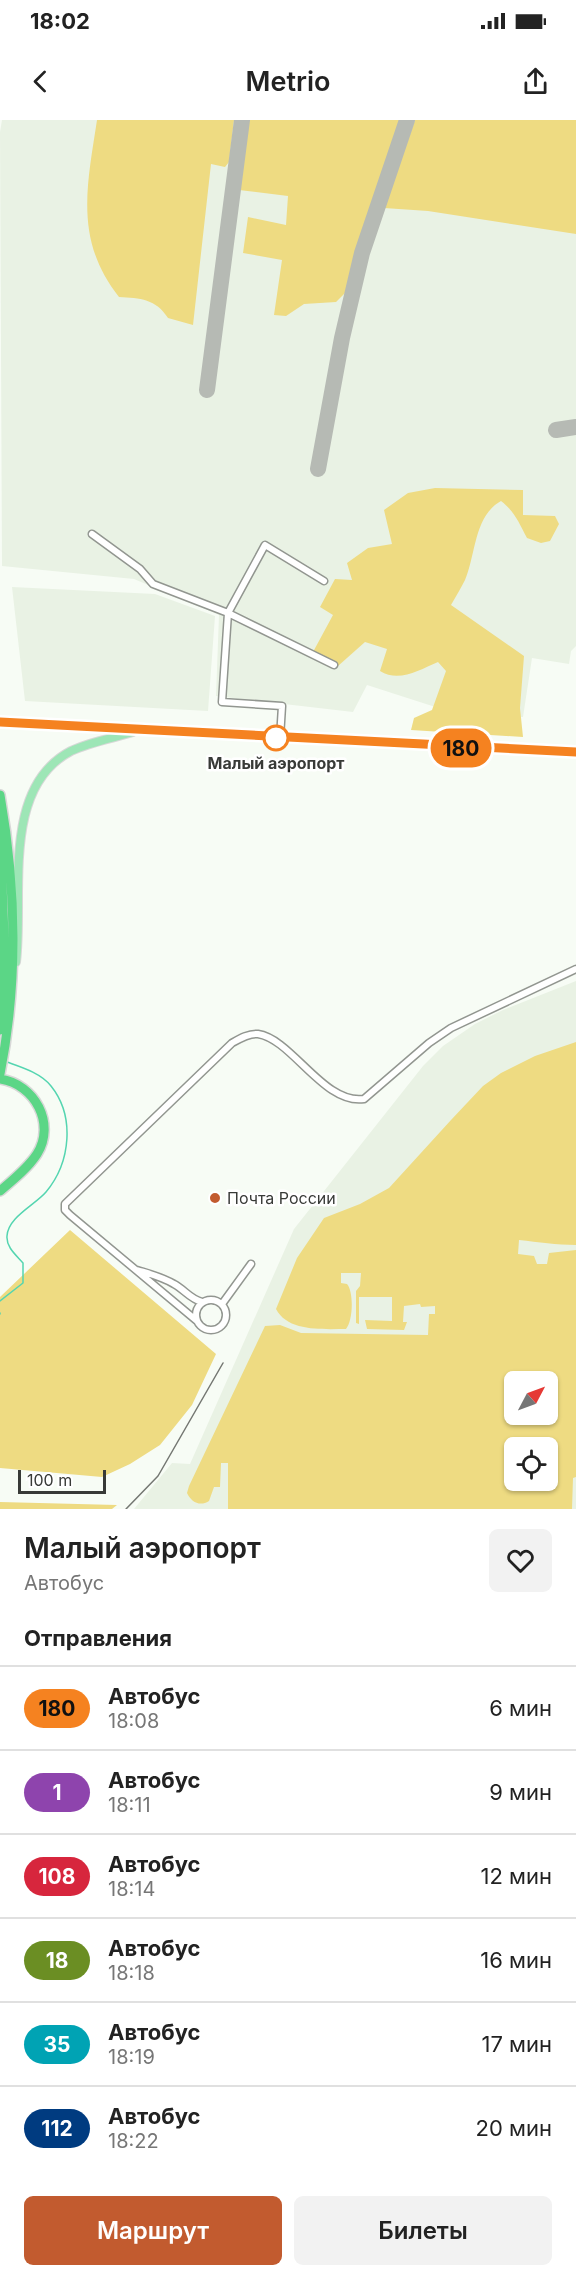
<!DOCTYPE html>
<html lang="ru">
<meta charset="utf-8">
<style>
body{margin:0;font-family:Inter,sans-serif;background:#f2f2f2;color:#222;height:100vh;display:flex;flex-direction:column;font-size:22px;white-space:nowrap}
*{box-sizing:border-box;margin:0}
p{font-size:20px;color:#767676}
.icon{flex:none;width:33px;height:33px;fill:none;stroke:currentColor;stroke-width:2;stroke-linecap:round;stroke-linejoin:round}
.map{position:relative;height:1389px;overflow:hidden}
.drawer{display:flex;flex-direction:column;background:#fff;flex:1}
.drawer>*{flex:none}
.badge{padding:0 12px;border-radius:20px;font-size:21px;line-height:39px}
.needle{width:39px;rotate:49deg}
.tools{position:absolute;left:504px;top:1251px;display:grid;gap:12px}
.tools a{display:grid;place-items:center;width:54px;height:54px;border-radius:9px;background:#fff;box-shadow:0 2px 4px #0004;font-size:30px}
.scale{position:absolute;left:18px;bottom:15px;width:88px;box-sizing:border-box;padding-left:6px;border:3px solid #383a37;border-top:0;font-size:16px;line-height:21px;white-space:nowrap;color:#383a37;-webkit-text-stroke:4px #fff;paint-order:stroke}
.map>.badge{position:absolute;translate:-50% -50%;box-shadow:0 0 0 3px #fff}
h2{padding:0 24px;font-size:22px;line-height:54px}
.round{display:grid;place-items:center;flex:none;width:63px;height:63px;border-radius:9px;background:#f2f2f2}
.summary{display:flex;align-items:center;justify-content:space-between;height:102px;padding:0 24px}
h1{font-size:28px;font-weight:600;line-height:45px}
.action{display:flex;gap:12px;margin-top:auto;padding:12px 24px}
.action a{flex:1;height:69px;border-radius:9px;background:#c25b2f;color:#fff;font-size:24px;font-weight:600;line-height:69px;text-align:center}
.action a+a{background:#f2f2f2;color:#222}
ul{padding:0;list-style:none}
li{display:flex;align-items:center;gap:18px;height:84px;padding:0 24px;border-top:2px solid #e0e0e0}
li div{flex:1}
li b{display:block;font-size:22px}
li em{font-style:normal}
li .badge{min-width:66px;font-weight:700;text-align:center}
.status{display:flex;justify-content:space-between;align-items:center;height:42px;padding:0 30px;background:#fff;direction:ltr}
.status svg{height:16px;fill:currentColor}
header{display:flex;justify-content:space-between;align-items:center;height:78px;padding:0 24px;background:#fff;font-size:27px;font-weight:600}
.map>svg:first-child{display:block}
.built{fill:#e9f2e4;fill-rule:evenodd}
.green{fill:#eedb82;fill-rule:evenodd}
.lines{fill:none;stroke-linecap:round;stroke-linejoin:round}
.stream{stroke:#54d5b0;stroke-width:1.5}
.taxiway{stroke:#b6bab4;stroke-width:16}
.minor-casing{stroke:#929690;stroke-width:9}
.major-casing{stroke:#d7d8d7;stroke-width:10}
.highway-casing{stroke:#d7d8d7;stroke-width:12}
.minor{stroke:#fff;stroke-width:6}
.major{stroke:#9de6b6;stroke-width:8}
.highway{stroke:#5bd686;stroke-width:9}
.rail{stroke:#747772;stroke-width:1.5}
.line-casing{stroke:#fff;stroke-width:14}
.line{stroke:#f58220;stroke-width:9}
.stop-dot{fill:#fff;stroke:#f58220;stroke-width:3}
.poi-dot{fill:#c25b2f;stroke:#fff;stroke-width:2}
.labels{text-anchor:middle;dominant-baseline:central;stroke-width:5;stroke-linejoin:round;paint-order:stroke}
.stop-label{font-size:16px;font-weight:bold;fill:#383a37;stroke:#fff}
.poi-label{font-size:16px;fill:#383a37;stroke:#fff;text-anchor:start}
</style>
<div class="status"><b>18:02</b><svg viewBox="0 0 49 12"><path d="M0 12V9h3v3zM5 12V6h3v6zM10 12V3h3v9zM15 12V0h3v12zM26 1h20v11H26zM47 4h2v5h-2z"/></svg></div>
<header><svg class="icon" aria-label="back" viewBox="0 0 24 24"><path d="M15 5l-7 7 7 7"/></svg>Metrio<svg class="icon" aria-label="share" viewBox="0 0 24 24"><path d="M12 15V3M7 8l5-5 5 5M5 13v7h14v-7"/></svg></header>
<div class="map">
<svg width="576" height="1389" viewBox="0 0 576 1389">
<rect width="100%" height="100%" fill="#f7fcf5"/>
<path class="built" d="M2,0H576V526L571,531L569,544L532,538L523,597L457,594L367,565L353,592L216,576L219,495L134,459L2,446L0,12Z
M12,467L155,474L215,496L208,591L25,581Z
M576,861V1389H134L172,1343L190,1344L294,1109L423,946L443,926L475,904L503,890ZM514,1262H548V1294H514ZM514,1328H548V1360H514Z"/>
<path class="green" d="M97,0H234L229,42L225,47L211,44L193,205L168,198C156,179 140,178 119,177C74,120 87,66 97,0Z
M247,0H401L349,169L336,182L304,184L286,196L274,195L282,140L243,133L248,97L286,105L288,76L239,70Z
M415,0H576V114L428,91L384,88Z
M435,368L523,370V395L555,396L559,404L550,421L541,423L527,418C519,403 515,392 501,381C474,396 476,434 465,460C461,468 456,476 451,485L524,536L520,588L523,617L411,610L414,598L432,590L446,551L438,542C419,550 399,563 380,551L387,529L365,522L338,546L313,532L333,495L320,487L335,459L352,460L347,443L368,428L392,424L384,390L408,373Z
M576,922V1125C556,1125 539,1122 519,1120L518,1134L534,1136L537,1144H547L549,1133L576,1130V1357L573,1358L572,1389H228V1343H221L220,1367H214L209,1381C200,1387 191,1382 187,1373L189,1366L265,1206L280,1205L301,1213L428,1215L429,1194H435V1186L421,1187L420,1184L404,1186L403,1202H407L404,1210L367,1209L365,1200L392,1201V1177H359V1204L356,1203V1171L360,1166L361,1153H341V1163L347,1164C354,1172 353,1201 346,1209C323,1209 288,1212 276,1189L297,1138L324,1098L360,1084L389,1068L451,1000L483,966L501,953L535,936ZM514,1262H548V1294H514ZM514,1328H548V1360H514Z
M70,1110L216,1234L192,1285L160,1325L130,1344L102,1357L0,1348V1177Z
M0,1382L117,1385L112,1389H0Z"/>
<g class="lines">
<path class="stream" d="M0,1181L23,1163V1143C16,1135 6,1127 7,1116C8,1097 35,1085 46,1072C71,1042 75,996 51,966C41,953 21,947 7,942
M0,1193V1194"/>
<path class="taxiway" d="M207,270L242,0
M556,310L576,307
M318,349L342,218L362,133L407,0"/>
<g class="minor-casing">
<path id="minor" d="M92,414L140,449L153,464L228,493L222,582L282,586L280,618
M324,461L265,425L228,493L334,545
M137,1150C150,1154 162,1157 174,1164C185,1170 190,1179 202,1182
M196 1195a15 15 0 1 1 30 0a15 15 0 1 1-30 0Z
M222,1184L251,1144
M197,1201L70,1095L65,1090V1084L232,923C239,919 249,913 258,914C292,919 324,985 364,979L429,923L451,908L576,849"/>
</g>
<g class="major-casing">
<path id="major" d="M0,602L576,632
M16,842C24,776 0,668 71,631C90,622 113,618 133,612"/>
</g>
<g class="highway-casing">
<path id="highway" d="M0,675C16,766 18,863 0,954
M0,707C1,775 9,842 0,910
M0,959C35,964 56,1004 37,1034C28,1048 13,1060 0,1071"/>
</g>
<use href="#minor" class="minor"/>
<use href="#major" class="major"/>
<use href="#highway" class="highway"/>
<path class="rail" d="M126,1389L158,1356L223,1243"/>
</g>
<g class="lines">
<g class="line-casing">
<path id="line" d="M0,602L576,632"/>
</g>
<use href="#line" class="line"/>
</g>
<circle class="stop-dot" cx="276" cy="618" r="12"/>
<circle class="poi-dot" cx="215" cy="1078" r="6"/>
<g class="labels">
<g class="stop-label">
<text x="276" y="643">Малый аэропорт</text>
</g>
<g class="poi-label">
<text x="227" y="1078">Почта России</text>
</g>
</g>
</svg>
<div class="tools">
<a><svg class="needle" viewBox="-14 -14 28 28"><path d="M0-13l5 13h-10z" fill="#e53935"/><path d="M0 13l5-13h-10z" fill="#767676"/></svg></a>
<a><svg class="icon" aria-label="locate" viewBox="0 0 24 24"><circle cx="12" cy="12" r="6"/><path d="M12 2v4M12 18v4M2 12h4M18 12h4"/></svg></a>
</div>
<div class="scale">100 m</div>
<b class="badge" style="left:461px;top:628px;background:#f58220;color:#111">180</b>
</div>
<section class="drawer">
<div class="summary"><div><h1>Малый аэропорт</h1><p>Автобус</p></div><a class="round"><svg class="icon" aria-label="heart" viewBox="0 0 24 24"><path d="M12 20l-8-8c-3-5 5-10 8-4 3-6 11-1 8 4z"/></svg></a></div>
<h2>Отправления</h2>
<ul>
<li><span class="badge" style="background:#f58220;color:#111">180</span><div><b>Автобус</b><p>18:08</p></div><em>6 мин</em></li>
<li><span class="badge" style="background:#8e44ad;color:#fff">1</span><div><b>Автобус</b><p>18:11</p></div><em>9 мин</em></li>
<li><span class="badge" style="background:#d7263d;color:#fff">108</span><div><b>Автобус</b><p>18:14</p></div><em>12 мин</em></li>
<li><span class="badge" style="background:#6b8e23;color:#fff">18</span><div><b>Автобус</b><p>18:18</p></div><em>16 мин</em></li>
<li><span class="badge" style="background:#00a3b4;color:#fff">35</span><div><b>Автобус</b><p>18:19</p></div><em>17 мин</em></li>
<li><span class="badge" style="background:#003b80;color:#fff">112</span><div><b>Автобус</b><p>18:22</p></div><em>20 мин</em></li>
</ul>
<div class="action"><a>Маршрут</a><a>Билеты</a></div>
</section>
